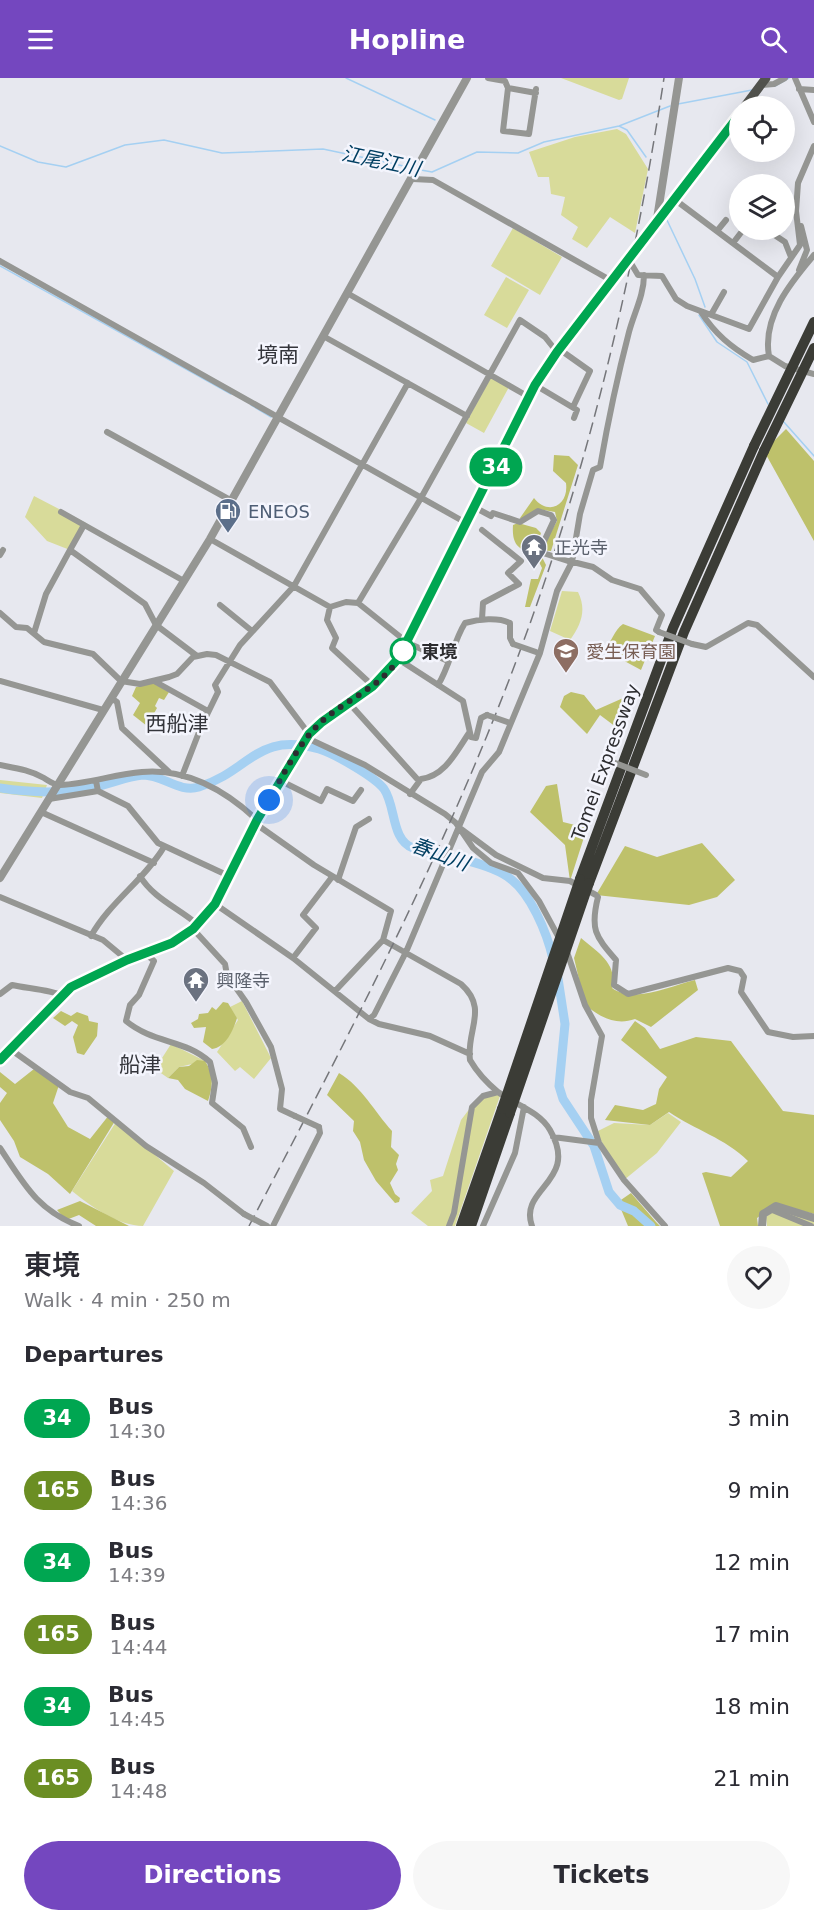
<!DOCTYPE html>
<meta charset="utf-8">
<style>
body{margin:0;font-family:"DejaVu Sans","Noto Sans JP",sans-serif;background:#f7f7f7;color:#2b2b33;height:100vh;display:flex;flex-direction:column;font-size:22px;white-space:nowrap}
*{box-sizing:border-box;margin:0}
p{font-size:20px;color:#7c7c81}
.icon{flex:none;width:33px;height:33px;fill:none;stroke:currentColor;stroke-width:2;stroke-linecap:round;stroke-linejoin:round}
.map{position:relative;height:1148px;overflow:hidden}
.details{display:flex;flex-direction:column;background:#fff;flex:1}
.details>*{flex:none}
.badge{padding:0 12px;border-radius:20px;font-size:21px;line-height:39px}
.controls{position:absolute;left:729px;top:18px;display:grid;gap:12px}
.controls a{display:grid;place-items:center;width:66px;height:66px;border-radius:50%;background:#fff;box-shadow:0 6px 24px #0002;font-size:30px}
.you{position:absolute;width:30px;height:30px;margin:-15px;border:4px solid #fff;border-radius:50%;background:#1a73e8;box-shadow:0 0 0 9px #1a73e833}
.map>.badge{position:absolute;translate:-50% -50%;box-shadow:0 0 0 3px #fff}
h2{padding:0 24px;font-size:22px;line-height:54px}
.round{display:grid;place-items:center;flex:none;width:63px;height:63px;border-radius:32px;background:#f7f7f7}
.head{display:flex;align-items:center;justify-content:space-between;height:102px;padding:0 24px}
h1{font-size:28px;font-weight:600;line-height:45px}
.primary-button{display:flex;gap:12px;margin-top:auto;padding:12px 24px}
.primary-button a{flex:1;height:69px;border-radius:36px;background:#7447bf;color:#fff;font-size:24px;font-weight:600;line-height:69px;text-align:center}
.primary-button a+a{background:#f7f7f7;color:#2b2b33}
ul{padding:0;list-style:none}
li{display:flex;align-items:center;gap:18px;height:72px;padding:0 24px}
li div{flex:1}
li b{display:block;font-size:22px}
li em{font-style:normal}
li .badge{min-width:66px;font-weight:700;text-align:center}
header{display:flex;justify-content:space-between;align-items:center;height:78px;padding:0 24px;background:#7447bf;color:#fff;font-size:27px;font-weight:600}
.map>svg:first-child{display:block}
.green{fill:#d8db9a}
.forest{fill:#bec16b}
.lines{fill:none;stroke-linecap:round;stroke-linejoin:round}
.stream{stroke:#a5d0f2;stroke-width:1.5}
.river{stroke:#a5d0f2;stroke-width:9}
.minor{stroke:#959693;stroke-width:6}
.tertiary{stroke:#959693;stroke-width:8}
.primary{stroke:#52534e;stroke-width:9}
.motorway{stroke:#3b3c36;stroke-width:10}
.rail{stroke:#75767a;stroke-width:1.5;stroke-dasharray:12 6;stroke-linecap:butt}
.minor-bridge{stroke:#959693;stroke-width:6}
.motorway-bridge{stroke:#3b3c36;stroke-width:10}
.line-casing{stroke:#fff;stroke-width:14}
.line{stroke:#00a651;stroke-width:9}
.walk{stroke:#2d2d30;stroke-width:6;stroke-dasharray:0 10.8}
.stop-dot{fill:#fff;stroke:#00a651;stroke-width:3}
.labels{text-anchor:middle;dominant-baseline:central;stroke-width:5;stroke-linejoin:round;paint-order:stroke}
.service-label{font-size:18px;fill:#4e5e75;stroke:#f4f5fd;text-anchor:start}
.worship-label{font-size:18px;fill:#5b616d;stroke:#f4f5fd;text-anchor:start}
.stop-label{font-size:18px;font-weight:bold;fill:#2d2d30;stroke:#f4f5fd;text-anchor:start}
.education-label{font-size:18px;fill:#785e54;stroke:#f4f5fd;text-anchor:start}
.street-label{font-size:18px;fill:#2d2d30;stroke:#f4f5fd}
.water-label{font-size:20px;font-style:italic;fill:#003e61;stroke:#f4f5fd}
.quarter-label{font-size:21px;fill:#34353b;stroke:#f4f5fd}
</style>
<header><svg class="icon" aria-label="menu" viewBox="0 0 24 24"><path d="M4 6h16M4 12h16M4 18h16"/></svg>Hopline<svg class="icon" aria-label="search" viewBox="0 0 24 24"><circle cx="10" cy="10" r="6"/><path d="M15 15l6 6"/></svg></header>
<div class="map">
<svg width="814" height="1148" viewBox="0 0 814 1148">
<rect width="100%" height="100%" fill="#e7e8ef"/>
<path class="green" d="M561,0H629L622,21L619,22Z
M617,51L626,56L648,91L635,155L610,139L587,170L572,161L578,149L561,137L565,119L551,116L549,99H538L529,74L575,59Z
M513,150L562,179L540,217L491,188Z
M506,199L529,212L507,250L484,237Z
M491,299L509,309L484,355L466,345Z
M34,418L86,445L70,472L47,463L25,439Z
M562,513L578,514C587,532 581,547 570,562L550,553Z
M0,702L47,707L42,720L0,715Z
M242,923L271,980L254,1001L240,989L235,993L217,974L238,942L230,929Z
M171,966L205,983L179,989L168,1000L155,991Z
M501,1015L455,1148H428L411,1135L432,1113L430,1102L443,1098L461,1042L477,1021Z
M668,1035L681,1044L657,1075L624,1102L596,1054L614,1045L650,1047Z
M116,1044L174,1093L143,1148C119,1148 90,1128 72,1113Z
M774,1133L814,1140V1148H767L766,1139Z"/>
<path class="forest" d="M786,351L814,383V463L764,373Z
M554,377L569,378L578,387L551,473L541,472L557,443L555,434L538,431L522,442L520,440L534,420C548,438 569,428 566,405L553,393Z
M518,445L536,450L541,455L537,468L532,473C515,473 512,461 513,447Z
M536,478L542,479L546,487L530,529H525L531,501H538L542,490Z
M623,546L655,558L641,592L604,572C612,564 614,552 623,546Z
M153,605L169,614L164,622L159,620L155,628L157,630L147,648L133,637L140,625L132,618L136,609Z
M571,614L584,617L596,632L630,617L616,649L600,637L587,656L560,629L564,618Z
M557,706L563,744L587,750L570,803L565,767L530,734L546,708Z
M702,765L735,802L717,819L689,827L596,817L625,768L657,779Z
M581,860C597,874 618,885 612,910C634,926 670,908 695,902L698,912L651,949L635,941C616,948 600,939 585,927L574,880Z
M223,924L228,925L237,940C233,953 226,969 212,971L203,964L206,949L194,950L191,945L198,941L199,936L208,935L212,929L216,932Z
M61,933L71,938L77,934L88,938L89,943L98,945L97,958L84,977L77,975L73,959L78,947L72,943L65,948L53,940Z
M635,943L645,950L660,971L696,959L731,963L783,1033L814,1037V1136L777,1126L757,1140L758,1148H720L702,1095L706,1094L731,1099L748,1083C725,1060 695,1052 669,1034L650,1047L605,1042L615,1027L643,1032L656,1026L659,1011L667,999L621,962Z
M197,982L205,983C214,997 213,1008 208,1023L185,1011L178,1002L168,1000L179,989L189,988Z
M34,991L59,1007L53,1025L68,1049L90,1061L109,1037L115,1043L70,1116L48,1096L20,1079L14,1063L0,1042V1025L7,1015L0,1009V994L15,1006Z
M339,995C362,1009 374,1033 392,1053L391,1069L399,1077L396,1086L398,1092L390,1105L395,1116L400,1120L399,1124L395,1125L376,1103L364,1082L360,1064L353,1053L354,1043L327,1017Z
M631,1115L656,1144L660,1148H628L618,1124Z
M80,1123L129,1148H96L79,1137L66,1142L57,1132Z"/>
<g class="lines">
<path class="stream" d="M346,0L435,42
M775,8L789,0
M678,26L752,12
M619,48L627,52L646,79
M0,68L38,84L66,89L125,67L164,62L222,75L323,71L413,90
M421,92L432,94L477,74L518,75L544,64L619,48L670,28
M666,140L695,201L705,229
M0,188L231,316
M699,237L717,264L747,284L768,326
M251,327L271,339
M783,343L814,378"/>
<path class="river" d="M0,710C32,715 63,716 95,709C110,706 127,698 143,697C163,697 179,715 199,709C250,693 257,653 319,671C335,676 375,699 384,711C396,728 391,762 413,770C426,775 440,775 453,779C470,783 495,789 508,799C531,815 547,855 553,881
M557,894L565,946L559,1008L563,1021L594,1068L609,1114L620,1127L634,1133L651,1148"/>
<path class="minor" d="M488,0L505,3L508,10L503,53L529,56L536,11
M795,0L814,44
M761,7L774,6L785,0
M508,10L536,15
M799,11L814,12
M413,101L433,102L612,203
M674,121L778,199
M767,152L785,164L791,179
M717,153L726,142
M733,165L743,152
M814,177C791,204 762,239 769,278L785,288L814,296
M629,182L638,197L662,198L676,221L687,228L749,251L778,199L800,167L796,133L798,105L814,68
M0,183L468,446
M799,192L807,172L801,148
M347,215L529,319
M701,234C715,256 731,269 753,282L769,278
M712,235L724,214
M323,258L467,338
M559,271L590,293L573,329
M535,307L577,332L574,340
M107,354L232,423
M476,430L491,438
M61,434L184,503
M493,435L520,444L538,433L551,437L554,442L540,472L543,475
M84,447L70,472L145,526L156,547L197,578
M210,461L330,529L346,524L358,525L421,420L520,242L545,259L557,274
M0,477L3,472
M569,483L593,489L612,502L640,511L662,537L656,552L659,554
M358,525L408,565L448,583
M220,527L252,553
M330,529L327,542L336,560L332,570L373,608
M0,535L16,549L27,550L44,564L93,576L121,603L140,606L169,599L177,596L193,579L207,576L216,577L270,604L309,656
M482,541L483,525L519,506L508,495L521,483L482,452
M34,555L46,516L70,472
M692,566L706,569L748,545L757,547L814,599
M398,581L463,623L471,659L476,660L481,640L487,637
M0,603L103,632
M154,603L208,633
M438,607C450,588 453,564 465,545C479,541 498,539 510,545V560L513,566
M111,620L117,624L122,650L169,694
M349,625L419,703
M307,660L365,687L445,736L456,745L473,770L491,785L518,795L539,823L559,860
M0,687C15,690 30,692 44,700C49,703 54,707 60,707C89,706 115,696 142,694C187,690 226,713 257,742
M182,698L201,649L218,614L215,607L240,567L294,508L408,305
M96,703L98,713L128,728L158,765L229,798
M281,703L321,723L327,711L353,723L361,712
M410,716L421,701C445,698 456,674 469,655
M49,721L98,713
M41,734L154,785
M256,746L314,787L391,833L383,862L461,906C489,931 466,952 470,982C477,994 487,1005 498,1014C514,1026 539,1033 550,1052C580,1104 518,1110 532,1148
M461,751L496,777L543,800L570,803L596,817L598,819C590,851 595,858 616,882L614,907L628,916L728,890L740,893L744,899L741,914L768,954L793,959L814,958
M140,798C153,820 178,830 197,846
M338,802L356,749L369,741
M0,819L103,862L127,882
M215,826L293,880L369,941L379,946L430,958L470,976
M193,851L225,886L227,897L246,924L271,969L282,1011L280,1031L295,1038
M91,858C110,824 144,802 164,769
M566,871L585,927L602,958L591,1022V1040L599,1065L624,1102L665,1148
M145,875L154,883L139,917L130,927L126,943C154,966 185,961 210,984L215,1005L212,1025L243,1050L251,1069
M293,880L316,850L303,837L332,799
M336,912L383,862
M0,916L12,907C24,910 52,912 60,917
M369,941L374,937L406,874L482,694L499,674L540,575L557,513L572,484L580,436L593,392L600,389C608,343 617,300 629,254C634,235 644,217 644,197
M10,971L70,1014L88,1020L146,1068L204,1105L244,1136
M553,1059L599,1065
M0,1070C24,1106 37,1132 79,1148
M770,1131L811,1148
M273,1148L320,1055L319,1049
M449,1148L454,1135L472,1029L483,1018L498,1014
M483,1148L515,1075L524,1029"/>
<path class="tertiary" d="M656,147L679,0
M0,800L210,461L467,0
M762,1148L763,1136L776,1128L814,1140"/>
<path class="primary" d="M745,28L766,0
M0,983L71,909L127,882L172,865L193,851L215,826L256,746L309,656L322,644L385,598L402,576L535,307L557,274L740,36"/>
<path class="motorway" d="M580,801L673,550L754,368
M589,805L684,554L764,373
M461,1148L502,1031
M471,1148L510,1035"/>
<path class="rail" d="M249,1148C349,957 450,765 524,562C591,380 635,191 664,0"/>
<path class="minor-bridge" d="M543,475L568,483
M659,554L692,566
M513,566L536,574
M487,637L510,645
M610,683L646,697
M295,1038L319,1049
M244,1136L267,1148"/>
<path class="motorway-bridge" d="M754,368L814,244
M764,373L814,270
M502,1031L580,801
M510,1035L589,805"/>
</g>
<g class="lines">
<g class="line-casing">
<path id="line" d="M0,982L71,909L127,882L172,865L193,851L215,826L257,742L309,656L322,644L373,608L398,581L535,307L557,274L740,36"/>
</g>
<use href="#line" class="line"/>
<path class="walk" d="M269,722C284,696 298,666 320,645C347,620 386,608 403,573"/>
</g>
<defs>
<g id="fuel-pin" transform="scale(1.35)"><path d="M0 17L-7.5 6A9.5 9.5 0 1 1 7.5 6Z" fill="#5c6f8a" stroke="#f4f5fd"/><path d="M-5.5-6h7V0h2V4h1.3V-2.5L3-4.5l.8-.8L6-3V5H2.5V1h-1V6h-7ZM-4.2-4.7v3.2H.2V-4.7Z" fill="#fff"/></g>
<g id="temple-pin" transform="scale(1.35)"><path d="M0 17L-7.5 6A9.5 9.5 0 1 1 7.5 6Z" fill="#6b7280" stroke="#f4f5fd"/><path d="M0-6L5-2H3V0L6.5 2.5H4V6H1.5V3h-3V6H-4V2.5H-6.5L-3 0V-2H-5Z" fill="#fff"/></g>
<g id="school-pin" transform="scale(1.35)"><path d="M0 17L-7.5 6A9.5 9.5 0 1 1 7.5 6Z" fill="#8d6e63" stroke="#f4f5fd"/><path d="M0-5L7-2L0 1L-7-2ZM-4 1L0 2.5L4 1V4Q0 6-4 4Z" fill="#fff"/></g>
</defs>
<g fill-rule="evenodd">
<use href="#fuel-pin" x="228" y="433"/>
<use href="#temple-pin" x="534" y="469"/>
<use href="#school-pin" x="566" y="573"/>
<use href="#temple-pin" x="196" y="902"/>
</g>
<circle class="stop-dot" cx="403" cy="573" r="12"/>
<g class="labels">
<g class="service-label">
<text x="248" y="433">ENEOS</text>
</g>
<g class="worship-label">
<text x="554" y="469">正光寺</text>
<text x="216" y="902">興隆寺</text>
</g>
<g class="stop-label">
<text x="421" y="573">東境</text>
</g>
<g class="education-label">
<text x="586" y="573">愛生保育園</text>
</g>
<g class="street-label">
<text transform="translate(605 684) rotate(-70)">Tomei Expressway</text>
</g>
<g class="water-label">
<text transform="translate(381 83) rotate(12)">江尾江川</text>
<text transform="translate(440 776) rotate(20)">春山川</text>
</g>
<g class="quarter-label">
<text x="278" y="277">境南</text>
<text x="177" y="646">西船津</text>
<text x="140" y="987">船津</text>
</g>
</g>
</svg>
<div class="controls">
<a><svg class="icon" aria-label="locate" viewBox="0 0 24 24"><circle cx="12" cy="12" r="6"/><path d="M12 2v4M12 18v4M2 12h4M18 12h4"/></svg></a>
<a><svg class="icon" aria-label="layers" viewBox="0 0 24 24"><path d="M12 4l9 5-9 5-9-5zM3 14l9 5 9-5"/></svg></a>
</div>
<div class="you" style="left:269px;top:722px"></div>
<b class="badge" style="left:496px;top:389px;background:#00a651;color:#fff">34</b>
</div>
<section class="details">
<div class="head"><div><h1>東境</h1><p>Walk · 4 min · 250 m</p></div><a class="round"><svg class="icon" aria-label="heart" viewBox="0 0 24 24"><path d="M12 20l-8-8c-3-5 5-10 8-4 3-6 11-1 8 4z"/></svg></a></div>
<h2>Departures</h2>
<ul>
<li><span class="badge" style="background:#00a651;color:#fff">34</span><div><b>Bus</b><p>14:30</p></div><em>3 min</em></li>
<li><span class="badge" style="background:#6b8e23;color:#fff">165</span><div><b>Bus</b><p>14:36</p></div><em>9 min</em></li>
<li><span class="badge" style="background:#00a651;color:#fff">34</span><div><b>Bus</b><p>14:39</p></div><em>12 min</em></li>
<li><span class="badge" style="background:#6b8e23;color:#fff">165</span><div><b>Bus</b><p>14:44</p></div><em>17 min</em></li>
<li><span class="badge" style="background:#00a651;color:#fff">34</span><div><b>Bus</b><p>14:45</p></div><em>18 min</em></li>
<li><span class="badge" style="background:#6b8e23;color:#fff">165</span><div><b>Bus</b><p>14:48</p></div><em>21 min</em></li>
</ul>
<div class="primary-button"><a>Directions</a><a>Tickets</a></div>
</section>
